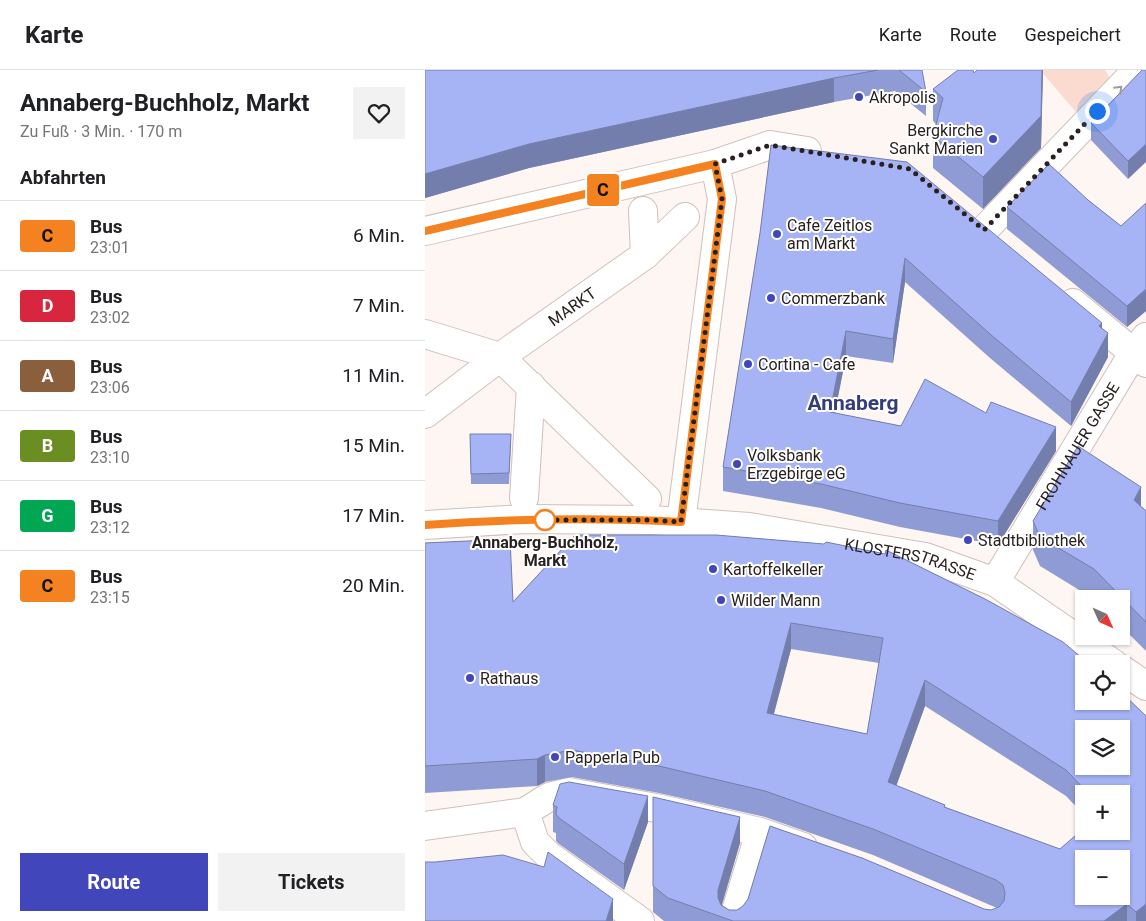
<!DOCTYPE html>
<html lang="de">
<meta charset="utf-8">
<style>
body{margin:0;font-family:Roboto,sans-serif;background:#f2f2f2;color:#202124;height:100vh;display:flex;flex-direction:column;font-size:19px;white-space:nowrap}
*{box-sizing:border-box;margin:0}
p{font-size:16px;color:#757577}
.icon{flex:none;width:28px;height:28px;fill:none;stroke:currentColor;stroke-width:2;stroke-linecap:round;stroke-linejoin:round}
.map{position:relative;flex:1;overflow:hidden}
.side{display:flex;flex-direction:column;background:#fff;width:425px}
.side>*{flex:none}
.badge{padding:0 10px;border-radius:4px;font-size:18px;line-height:32px}
.needle{width:32px;rotate:135deg}
.tools{position:absolute;left:650px;top:520px;display:grid;gap:10px}
.tools a{display:grid;place-items:center;width:55px;height:55px;border-radius:0px;background:#fff;box-shadow:0 1px 4px #0004;font-size:25px}
.you{position:absolute;width:25px;height:25px;margin:-12px;border:4px solid #fff;border-radius:50%;background:#1a73e8;box-shadow:0 0 0 8px #1a73e833}
.map>.badge{position:absolute;translate:-50% -50%;box-shadow:0 0 0 2px #fff}
h2{padding:0 20px;font-size:19px;line-height:45px}
.round{display:grid;place-items:center;flex:none;width:52px;height:52px;border-radius:0px;background:#f2f2f2}
.overview{display:flex;align-items:center;justify-content:space-between;height:85px;padding:0 20px}
h1{font-size:24px;font-weight:700;line-height:38px}
.cta{display:flex;gap:10px;margin-top:auto;padding:10px 20px}
.cta a{flex:1;height:58px;border-radius:0px;background:#4147bb;color:#fff;font-size:20px;font-weight:700;line-height:58px;text-align:center}
.cta a+a{background:#f2f2f2;color:#202124}
ul{padding:0;list-style:none}
li{display:flex;align-items:center;gap:15px;height:70px;padding:0 20px;border-top:1px solid #e0e0e0}
li div{flex:1}
li b{display:block;font-size:19px}
li em{font-style:normal}
li .badge{min-width:55px;font-weight:700;text-align:center}
header{display:flex;align-items:center;gap:30px;box-sizing:border-box;height:70px;padding:0 25px;background:#fff;border-bottom:1px solid #e0e0e0}
header strong{font-size:24px}
nav{display:flex;gap:28px;margin-inline-start:auto;font-size:18px}
main{display:flex;flex:1;min-height:0}
.map>svg:first-child{display:block}
.green{fill:#fbdad0}
.lines{fill:none;stroke-linecap:round;stroke-linejoin:round}
.street-casing{stroke:#d2bfba;stroke-width:30}
.street{stroke:#fff;stroke-width:28}
.wall{fill:#8f9bd4;fill-rule:evenodd}
.shaded-wall{fill:#747eac}
.building{fill:#a6b4f6;stroke:#747eac;fill-rule:evenodd}
.oneway{stroke:#9f9b9a}
.line-casing{stroke:#fff;stroke-width:11}
.line{stroke:#f58220;stroke-width:8}
.walk{stroke:#29211f;stroke-width:5;stroke-dasharray:0 9}
.poi-dot{fill:#4147bb;stroke:#fff;stroke-width:2}
.stop-dot{fill:#fff;stroke:#f58220;stroke-width:2.5}
.labels{text-anchor:middle;dominant-baseline:central;stroke-width:4;stroke-linejoin:round;paint-order:stroke}
.poi-label{font-size:16px;fill:#29211f;stroke:#fff;text-anchor:start}
.street-label{font-size:16px;fill:#29211f;stroke:#fff}
.stop-label{font-size:16px;font-weight:bold;fill:#29211f;stroke:#fff}
.district-label{font-size:21px;font-weight:bold;fill:#343d78;stroke:#fff}
</style>
<header>
<strong>Karte</strong>
<nav><a>Karte</a><a>Route</a><a>Gespeichert</a></nav>
</header>
<main>
<section class="side">
<div class="overview"><div><h1>Annaberg-Buchholz, Markt</h1><p>Zu Fuß · 3 Min. · 170 m</p></div><a class="round"><svg class="icon" aria-label="heart" viewBox="0 0 24 24"><path d="M12 20l-8-8c-3-5 5-10 8-4 3-6 11-1 8 4z"/></svg></a></div>
<h2>Abfahrten</h2>
<ul>
<li><span class="badge" style="background:#f58220;color:#111">C</span><div><b>Bus</b><p>23:01</p></div><em>6 Min.</em></li>
<li><span class="badge" style="background:#d7263d;color:#fff">D</span><div><b>Bus</b><p>23:02</p></div><em>7 Min.</em></li>
<li><span class="badge" style="background:#8b5e3c;color:#fff">A</span><div><b>Bus</b><p>23:06</p></div><em>11 Min.</em></li>
<li><span class="badge" style="background:#6b8e23;color:#fff">B</span><div><b>Bus</b><p>23:10</p></div><em>15 Min.</em></li>
<li><span class="badge" style="background:#00a651;color:#fff">G</span><div><b>Bus</b><p>23:12</p></div><em>17 Min.</em></li>
<li><span class="badge" style="background:#f58220;color:#111">C</span><div><b>Bus</b><p>23:15</p></div><em>20 Min.</em></li>
</ul>
<div class="cta"><a>Route</a><a>Tickets</a></div>
</section>
<div class="map">
<svg width="721" height="851" viewBox="0 0 721 851">
<rect width="100%" height="100%" fill="#fef6f3"/>
<path class="green" d="M615,0H680L685,9L651,42Z"/>
<g class="lines">
<g class="street-casing">
<g id="street">
<path d="M218,141L220,185"/>
<path d="M559,160L712,0"/>
<path d="M0,161L290,94L345,75L382,81"/>
<path d="M648,233L721,293"/>
<path d="M0,264L75,287L222,429"/>
<path id="s1" d="M0,344L75,287L220,185L260,147"/>
<path d="M99,428L106,316"/>
<path d="M256,452L297,129L290,94"/>
<path id="s2" d="M0,455L99,449L227,450L324,457L500,487L570,512L689,594"/>
<path id="s3" d="M570,512L709,282L721,267"/>
<path d="M696,599L721,616"/>
<path d="M100,742L110,772L124,786L215,851"/>
<path d="M0,756L100,742L124,727L144,722L231,738L335,762L378,777"/>
<path d="M308,851L335,762"/>
</g>
</g>
<use href="#street" class="street"/>
</g>
<path class="wall" d="M0,0H497L501,22V46L470,21L409,32L104,98L0,128Z
M618,0L616,78L558,139L508,98V66L511,54L508,51V19L549,3Z
M717,0L703,109L666,70V53Z
M346,75L677,258L683,287L646,356L565,288L480,212L468,293L421,286L410,343L476,356L631,381L573,475L475,457L396,438L298,421V397L335,163Z
M663,130L696,156L721,133V241L702,257L582,159V137Z
M45,364L86,374L84,414H46Z
M716,437L721,441V581L696,556V529H669L615,496L608,480V451Z
M150,465H291L399,474L401,472L460,484L461,480L560,529L638,572L664,594H659V631H696V622L721,646V851H239L228,842V727L315,747V773L297,835L304,840H312L318,836L323,829L345,756L437,788L559,839L566,840L572,838L448,785L340,747L234,723L147,707L120,712L112,716L0,723V473L85,469L88,532ZM366,579L454,593L442,664L349,644ZM500,636L641,726L659,745V724H696V761H659V758L635,779L520,737V735L471,716ZM659,659H696V696H659ZM659,789H696V826H659Z
M128,735L223,752L199,820L134,774L131,771V763L128,762Z"/>
<path class="shaded-wall" d="M617,0H618L616,78L558,139V107Z
M409,8V32L104,98L0,128V104L104,74Z
M721,74V92L703,109V91Z
M480,188V212L468,293V269Z
M721,219V241L702,257V236Z
M677,253V273L683,263V287L646,356V332L674,256Z
M421,261V286L405,366V342Z
M631,357V381L573,475V451Z
M716,417V446L709,430Z
M366,553V579L342,669V643Z
M500,610V636L463,739V712Z
M120,685V712L112,716V689Z
M223,726V752L199,820V794Z
M315,747V773L293,847V820Z
M188,829V851H181Z
M702,834V851H679Z
M721,834V851H711V842Z"/>
<path class="building" d="M0,0H453L409,8L104,74L0,104Z
M474,0H497L501,22Z
M533,0H548L549,3L552,0H617L616,46L558,107L508,66L518,28L508,19Z
M717,0H721V74L703,91L666,53Z
M346,75L482,92L677,253L674,256L683,263L646,332L565,264L480,188L468,269L421,261L405,342L476,356L500,309L561,343L566,332L631,357L573,451L475,433L396,414L298,397L335,163Z
M624,94L663,130L696,156L721,133V219L702,236L582,137Z
M45,364H86L84,403L46,404Z
M653,376L716,417L709,430L721,441V552L669,499L615,467L608,451Z
M150,465H291L399,474L401,472L460,484L461,480L560,529L638,572L664,594H659V631H696V622L721,646V834L711,842L702,834L679,851H308L243,828L228,816V727L315,747L293,820V828L296,835L304,840H312L318,836L323,829L345,756L437,788L559,839L566,840L574,837L579,831L580,823L578,815L571,810L448,759L340,721L234,696L147,680L120,685L112,689L0,696V473L85,469L88,532ZM366,553L458,568L442,664L342,643ZM500,610L641,700L664,724H696V761H659V758L635,779L519,737L520,735L463,712ZM659,659H696V696H659ZM659,789H696V826H659Z
M144,712L223,726L199,794L134,748L131,744L132,737L128,735L135,714Z
M123,782L188,829L181,851H0V792H10L78,785L119,797Z"/>
<defs><path id="oneway-chevron" d="M-2-3.5L2.5 0L-2 3.5" fill="none" stroke-width="1.6" stroke-linecap="round" stroke-linejoin="round" transform="scale(1.25)"/></defs>
<use class="oneway" href="#oneway-chevron" transform="translate(694 19) rotate(-45)"/>
<g class="lines">
<g class="line-casing">
<path id="line" d="M0,161L290,94L297,129L256,452C171,447 85,449 0,455"/>
</g>
<use href="#line" class="line"/>
<path class="walk" d="M120,450H117H227L256,452L297,129L290,94L345,75L485,99L559,160L672,41"/>
</g>
<g class="poi-dot">
<circle cx="434" cy="27" r="5"/>
<circle cx="568" cy="69" r="5"/>
<circle cx="352" cy="164" r="5"/>
<circle cx="346" cy="228" r="5"/>
<circle cx="323" cy="294" r="5"/>
<circle cx="312" cy="394" r="5"/>
<circle cx="543" cy="470" r="5"/>
<circle cx="288" cy="499" r="5"/>
<circle cx="296" cy="530" r="5"/>
<circle cx="45" cy="608" r="5"/>
<circle cx="130" cy="687" r="5"/>
</g>
<circle class="stop-dot" cx="120" cy="450" r="10"/>
<g class="labels">
<g class="poi-label">
<text x="444" y="27">Akropolis</text>
<text x="558" y="60" text-anchor="end">Bergkirche<tspan x="558" dy="18">Sankt Marien</tspan></text>
<text x="362" y="155">Cafe Zeitlos<tspan x="362" dy="18">am Markt</tspan></text>
<text x="356" y="228">Commerzbank</text>
<text x="333" y="294">Cortina - Cafe</text>
<text x="322" y="385">Volksbank<tspan x="322" dy="18">Erzgebirge eG</tspan></text>
<text x="553" y="470">Stadtbibliothek</text>
<text x="298" y="499">Kartoffelkeller</text>
<text x="306" y="530">Wilder Mann</text>
<text x="55" y="608">Rathaus</text>
<text x="140" y="687">Papperla Pub</text>
</g>
<g class="street-label">
<text stroke="none"><textPath href="#s1" startOffset="182">MARKT</textPath></text>
<text stroke="none"><textPath href="#s3" startOffset="159">FROHNAUER GASSE</textPath></text>
<text stroke="none"><textPath href="#s2" startOffset="489">KLOSTERSTRASSE</textPath></text>
</g>
<g class="stop-label">
<text x="120" y="472">Annaberg-Buchholz,<tspan x="120" dy="18">Markt</tspan></text>
</g>
<g class="district-label">
<text x="428" y="333">Annaberg</text>
</g>
</g>
</svg>
<div class="tools">
<a><svg class="needle" viewBox="-14 -14 28 28"><path d="M0-13l5 13h-10z" fill="#e53935"/><path d="M0 13l5-13h-10z" fill="#757577"/></svg></a>
<a><svg class="icon" aria-label="locate" viewBox="0 0 24 24"><circle cx="12" cy="12" r="6"/><path d="M12 2v4M12 18v4M2 12h4M18 12h4"/></svg></a>
<a><svg class="icon" aria-label="layers" viewBox="0 0 24 24"><path d="M12 4l9 5-9 5-9-5zM3 14l9 5 9-5"/></svg></a>
<a>+</a>
<a>−</a>
</div>
<div class="you" style="left:672px;top:41px"></div>
<b class="badge" style="left:178px;top:120px;background:#f58220;color:#111">C</b>
</div>
</main>
